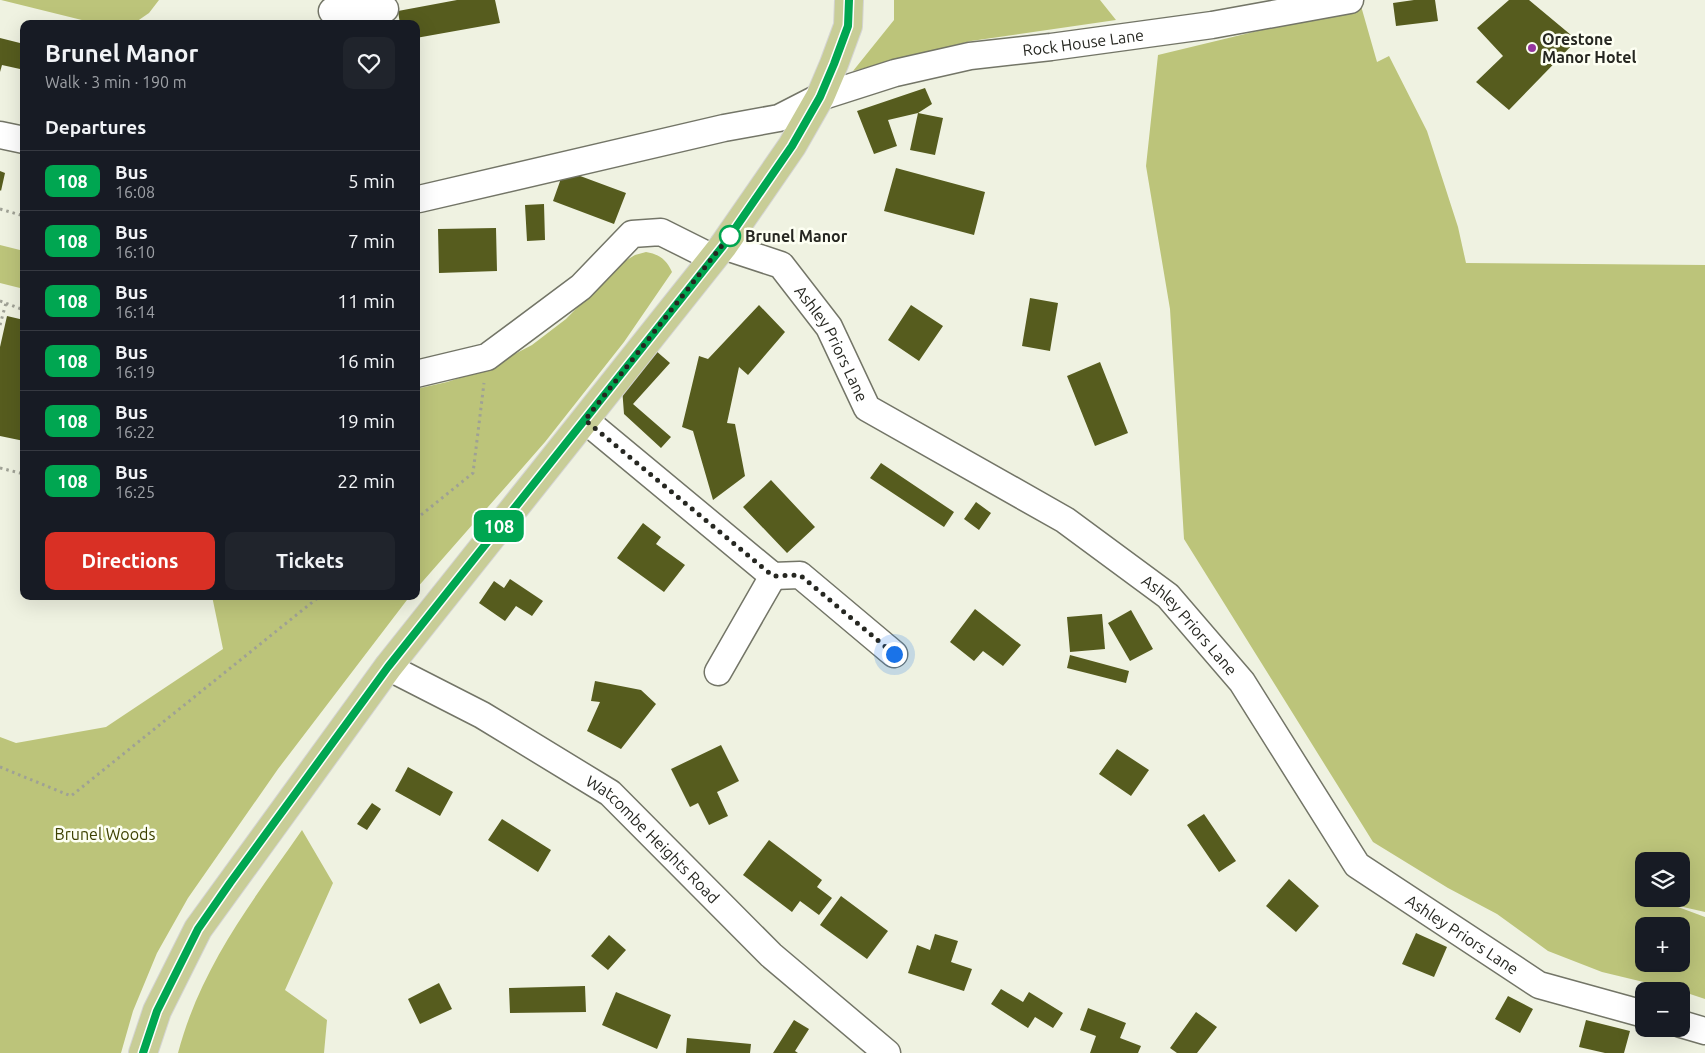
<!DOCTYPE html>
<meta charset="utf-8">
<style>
body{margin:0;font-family:Ubuntu,sans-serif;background:#20242c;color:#f1f3f6;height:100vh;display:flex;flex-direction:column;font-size:19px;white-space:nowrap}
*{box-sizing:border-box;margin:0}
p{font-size:16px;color:#9ea1a6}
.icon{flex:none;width:28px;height:28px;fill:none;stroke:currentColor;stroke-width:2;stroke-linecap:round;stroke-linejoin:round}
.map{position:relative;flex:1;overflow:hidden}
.sheet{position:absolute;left:20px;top:20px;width:400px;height:580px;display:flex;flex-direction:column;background:#171b24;border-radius:10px;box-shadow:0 5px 20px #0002}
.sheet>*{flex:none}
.badge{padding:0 10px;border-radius:8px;font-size:18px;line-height:32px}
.controls{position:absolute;left:1635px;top:852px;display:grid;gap:10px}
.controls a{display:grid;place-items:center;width:55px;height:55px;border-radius:10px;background:#171b24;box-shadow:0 5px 20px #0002;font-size:25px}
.you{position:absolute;width:25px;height:25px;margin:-12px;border:4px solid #fff;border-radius:50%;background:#1a73e8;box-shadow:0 0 0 8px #1a73e833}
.map>.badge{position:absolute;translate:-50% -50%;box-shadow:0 0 0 2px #fff}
h2{padding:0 25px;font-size:19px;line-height:45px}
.round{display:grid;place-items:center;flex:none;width:52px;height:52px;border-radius:10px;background:#20242c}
.summary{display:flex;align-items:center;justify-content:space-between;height:85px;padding:0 25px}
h1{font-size:24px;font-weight:700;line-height:38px}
.button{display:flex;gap:10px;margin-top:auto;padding:10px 25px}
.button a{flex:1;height:58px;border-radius:10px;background:#d93025;color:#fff;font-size:20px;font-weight:700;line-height:58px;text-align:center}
.button a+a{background:#20242c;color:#f1f3f6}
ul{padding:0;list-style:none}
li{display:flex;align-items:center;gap:15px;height:60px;padding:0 25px;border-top:1px solid #363941}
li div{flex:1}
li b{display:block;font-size:19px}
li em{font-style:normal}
li .badge{min-width:55px;font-weight:700;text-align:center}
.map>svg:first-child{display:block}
.green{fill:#bcc47a;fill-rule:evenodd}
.building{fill:#565c1e}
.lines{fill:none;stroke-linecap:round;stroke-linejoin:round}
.minor-casing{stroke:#737567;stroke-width:29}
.major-casing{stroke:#d4d4d3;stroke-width:30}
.path{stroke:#9fa195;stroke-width:3;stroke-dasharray:2.5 4;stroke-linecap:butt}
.minor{stroke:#fff;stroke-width:26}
.major{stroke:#c8cd97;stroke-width:28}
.line-casing{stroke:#fff;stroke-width:11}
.line{stroke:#00a651;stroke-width:8}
.walk{stroke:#262721;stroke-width:5;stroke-dasharray:0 9}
.poi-dot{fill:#95369f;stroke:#fdfff2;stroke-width:2}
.stop-dot{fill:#fff;stroke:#00a651;stroke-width:2.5}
.labels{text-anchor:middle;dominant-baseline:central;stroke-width:5;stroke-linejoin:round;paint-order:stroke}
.poi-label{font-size:16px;font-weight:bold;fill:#262721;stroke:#fdfff2;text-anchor:start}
.street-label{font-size:16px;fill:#262721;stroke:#fdfff2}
.stop-label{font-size:16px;font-weight:bold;fill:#262721;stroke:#fdfff2;text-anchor:start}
.park-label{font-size:16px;fill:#3d4100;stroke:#fdfff2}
</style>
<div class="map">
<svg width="1705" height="1053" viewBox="0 0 1705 1053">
<rect width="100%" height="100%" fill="#eff2e1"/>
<path class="green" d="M1,0H159L149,13L133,24H98Z
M894,0H1100L1116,20L971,41L853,71L894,20Z
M1361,6L1377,62L1389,56L1427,131L1458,227L1466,263L1705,265V912L1670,904L1705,917V999L1681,991L1602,972L1548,951L1497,914L1448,888L1373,842L1184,539L1170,309L1146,166L1158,55ZM1644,861H1681V899H1644ZM1644,926H1681V964H1644Z
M0,245L24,251V289L0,283Z
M646,252C659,254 667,260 672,272L624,342L545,442L416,589V389L447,382L484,370L532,345L566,319L620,264L635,255Z
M212,596H410L278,769L188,898L157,953L133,1011L121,1053H0V737L16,743L106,727L223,649Z
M302,830L333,883L285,990L327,1020L324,1053H178C201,966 252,902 302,830Z"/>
<path class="building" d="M457,0H495L500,23L416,38V24H400L398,11Z
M1414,0H1435L1438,21L1396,26L1393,3Z
M1509,0H1529L1577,40L1509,110L1476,82L1503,56L1477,28Z
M0,38L24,44L20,69L2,65L0,72Z
M925,88L932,104L918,113L888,120L897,146L874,154L857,111Z
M918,113L943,118L935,155L910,150Z
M896,168L985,192L974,235L884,211Z
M564,170L626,193L614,224L553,201Z
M0,171L5,173L1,191L0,190Z
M544,204L545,240L527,241L525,205Z
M496,228L497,271L439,273L438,229Z
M1030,298L1058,303L1050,351L1022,346Z
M759,305L785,332L748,375L739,367L727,423L735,424L745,476L713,500L693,431L682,427L699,356L708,359Z
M911,305L943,326L919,361L888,340Z
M7,316L24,320V441L0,436V347Z
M655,350L670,363L633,404L671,437L661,448L624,414L622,387Z
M1100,362L1128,433L1095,446L1067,376Z
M881,463L954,512L944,527L870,478Z
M771,480L815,527L787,553L743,507Z
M976,502L991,513L979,530L964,519Z
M643,523L661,537L656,544L685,565L664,592L617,558Z
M510,579L543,601L532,616L516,606L505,621L479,603L494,581L504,588Z
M975,609L1021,645L1003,666L983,651L974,661L950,642Z
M1131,610L1153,649L1130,661L1108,623Z
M1102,614L1105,649L1070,652L1067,617Z
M1070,655L1129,671L1126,683L1067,668Z
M595,681L641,690L656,704L621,749L587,731L600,702L591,701Z
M721,745L739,781L717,792L728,816L709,825L698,803L690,807L671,769Z
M1117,749L1149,770L1131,796L1099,774Z
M408,767L453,792L440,816L395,791Z
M372,803L381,809L367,830L357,824Z
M1204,814L1236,861L1219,872L1187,825Z
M502,819L551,850L538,872L488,840Z
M769,840L822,880L817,887L832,898L819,915L800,901L792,912L743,875Z
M1289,879L1319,906L1296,932L1266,906Z
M841,896L888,931L867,959L820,925Z
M1416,933L1447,947L1434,977L1402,964Z
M935,934L958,941L951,962L972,969L964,991L908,973L917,945L930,950Z
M609,935L626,950L608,970L591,956Z
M439,983L452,1009L420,1024L408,999Z
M585,986L586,1012L510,1013L509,988Z
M1001,989L1023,1002L1029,992L1063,1013L1053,1028L1035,1017L1028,1028L991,1004Z
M616,992L671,1015L657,1049L602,1025Z
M1508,996L1533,1009L1520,1033L1495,1019Z
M1088,1008L1126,1023L1120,1038L1141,1046L1138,1053H1090L1096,1036L1080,1030Z
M1196,1012L1217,1027L1197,1053H1177L1170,1048Z
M794,1020L809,1029L795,1051L798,1053H773Z
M1586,1020L1630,1031L1624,1053H1605L1579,1047Z
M687,1038L751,1044L750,1053H686Z"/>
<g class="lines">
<g class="minor-casing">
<g id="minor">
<path d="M332,11L385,9"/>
<path d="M0,135L24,140"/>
<path id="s1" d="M416,198L419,199L724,128L779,118L820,97L895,73L970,56L1051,47L1212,25L1350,0"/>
<path id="s2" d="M723,246L781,265L829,327L867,408L1065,520L1168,596L1242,682L1357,865L1539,985L1644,1014"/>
<path d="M416,374L487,357L581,287L632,234L661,232L713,258"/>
<path d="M585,420L773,576L800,575L894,654"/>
<path id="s3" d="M388,667L482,715L610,793L771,955L887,1053"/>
<path d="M718,672L773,576"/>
<path d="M1681,1024L1705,1031"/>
</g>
</g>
<g class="major-casing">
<path id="major" d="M143,1053L157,1011L198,929L388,667L723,246L792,146L820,97L834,64L848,26L849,0"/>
</g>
<path class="path" d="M0,209L24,216
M0,301L24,310
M0,325L6,303
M0,468L24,474
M416,519L473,473L484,383
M0,767L71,796L320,596"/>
<use href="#minor" class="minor"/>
<use href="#major" class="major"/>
</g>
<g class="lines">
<g class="line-casing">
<path id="line" d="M143,1053L157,1011L198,929L230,883L388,667L723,246L792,146L820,97L834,64L848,26L849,0"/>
</g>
<use href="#line" class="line"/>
<path class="walk" d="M730,236L731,234L585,420L773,576L800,575L894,654"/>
</g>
<circle class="poi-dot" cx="1532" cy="48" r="5"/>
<circle class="stop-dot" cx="730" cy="236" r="10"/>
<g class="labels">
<g class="poi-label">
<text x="1542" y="39">Orestone<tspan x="1542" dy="18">Manor Hotel</tspan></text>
</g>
<g class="street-label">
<text stroke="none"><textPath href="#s1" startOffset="688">Rock House Lane</textPath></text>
<text stroke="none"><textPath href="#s2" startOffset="155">Ashley Priors Lane</textPath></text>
<text stroke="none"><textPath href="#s2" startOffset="620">Ashley Priors Lane</textPath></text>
<text stroke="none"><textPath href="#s3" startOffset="318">Watcombe Heights Road</textPath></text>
<text stroke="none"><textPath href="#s2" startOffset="1040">Ashley Priors Lane</textPath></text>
</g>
<g class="stop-label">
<text x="745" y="236">Brunel Manor</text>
</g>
<g class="park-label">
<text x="105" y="834">Brunel Woods</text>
</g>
</g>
</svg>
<div class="controls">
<a><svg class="icon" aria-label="layers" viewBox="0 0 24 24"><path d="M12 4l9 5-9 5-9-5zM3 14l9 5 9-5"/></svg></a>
<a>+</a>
<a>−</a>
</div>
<div class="you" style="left:894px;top:654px"></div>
<b class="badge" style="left:499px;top:526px;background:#00a651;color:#fff">108</b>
<section class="sheet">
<div class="summary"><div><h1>Brunel Manor</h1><p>Walk · 3 min · 190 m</p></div><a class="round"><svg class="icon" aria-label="heart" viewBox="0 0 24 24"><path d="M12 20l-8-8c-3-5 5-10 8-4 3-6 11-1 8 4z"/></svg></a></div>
<h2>Departures</h2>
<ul>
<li><span class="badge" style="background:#00a651;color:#fff">108</span><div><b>Bus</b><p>16:08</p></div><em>5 min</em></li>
<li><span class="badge" style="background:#00a651;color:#fff">108</span><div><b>Bus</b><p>16:10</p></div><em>7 min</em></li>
<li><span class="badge" style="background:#00a651;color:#fff">108</span><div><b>Bus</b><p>16:14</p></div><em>11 min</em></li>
<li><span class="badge" style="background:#00a651;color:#fff">108</span><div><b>Bus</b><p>16:19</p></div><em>16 min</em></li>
<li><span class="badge" style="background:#00a651;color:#fff">108</span><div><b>Bus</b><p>16:22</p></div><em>19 min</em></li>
<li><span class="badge" style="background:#00a651;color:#fff">108</span><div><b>Bus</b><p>16:25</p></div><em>22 min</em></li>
</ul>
<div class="button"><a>Directions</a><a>Tickets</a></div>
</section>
</div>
